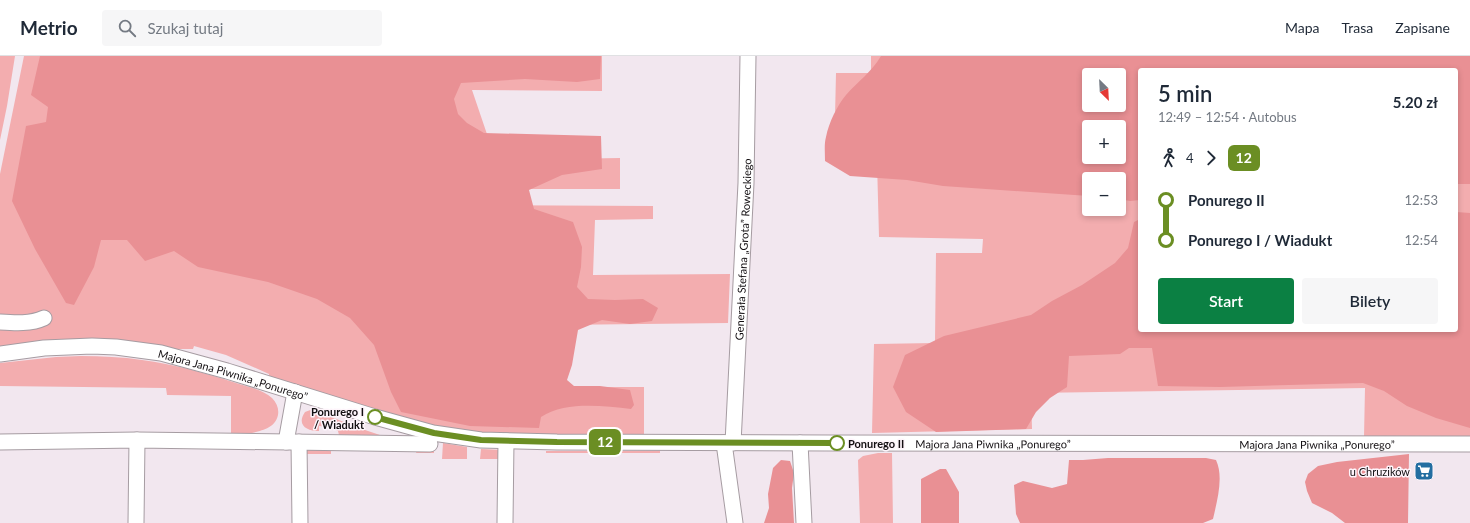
<!DOCTYPE html>
<html lang="pl">
<meta charset="utf-8">
<style>
body{margin:0;font-family:Lato,sans-serif;background:#f6f6f7;color:#1f2937;height:100vh;display:flex;flex-direction:column;font-size:15px;white-space:nowrap}
*{box-sizing:border-box;margin:0}
p{font-size:13px;color:#747a83}
.icon{flex:none;width:22px;height:22px;fill:none;stroke:currentColor;stroke-width:2;stroke-linecap:round;stroke-linejoin:round}
.map{position:relative;flex:1;overflow:hidden}
.panel{position:absolute;left:1138px;top:12px;width:320px;height:264px;display:flex;flex-direction:column;background:#fff;border-radius:4px;box-shadow:0 2px 6px #0003}
.panel>*{flex:none}
.badge{padding:0 8px;border-radius:6px;font-size:14px;line-height:26px}
.needle{width:26px;rotate:156deg}
.fabs{position:absolute;left:1082px;top:12px;display:grid;gap:8px}
.fabs a{display:grid;place-items:center;width:44px;height:44px;border-radius:4px;background:#fff;box-shadow:0 2px 6px #0003;font-size:20px}
.map>.badge{position:absolute;translate:-50% -50%;box-shadow:0 0 0 2px #fff}
.legs{display:flex;align-items:center;gap:6px;height:44px;padding:0 20px;font-size:13px}
.legs p{margin-inline-start:auto}
.headline{display:flex;align-items:center;justify-content:space-between;height:68px;padding:0 20px}
h1{font-size:22px;font-weight:600;line-height:30px}
.button{display:flex;gap:8px;margin-top:auto;padding:8px 20px}
.button a{flex:1;height:46px;border-radius:4px;background:#0b8043;color:#fff;font-size:16px;font-weight:600;line-height:46px;text-align:center}
.button a+a{background:#f6f6f7;color:#1f2937}
ul{padding:0 20px;list-style:none}
li{display:flex;align-items:center;gap:14px;height:40px;font-size:15px}
li i{display:grid;place-items:center;width:6px;height:100%;margin:0 5px;background:currentColor}
li i::after{content:'';width:10px;height:10px;margin:-5px;border:3px solid;border-radius:50%;background:#fff}
li p{margin-inline-start:auto}
li:first-child i{background:linear-gradient(#0000 50%,currentColor 0)}
li:last-child i{background:linear-gradient(currentColor 50%,#0000 0)}
header{display:flex;align-items:center;gap:24px;box-sizing:border-box;height:56px;padding:0 20px;background:#fff;border-bottom:1px solid #e0e1e3}
header strong{font-size:19px}
nav{display:flex;gap:22px;margin-inline-start:auto;font-size:14px}
.search{width:280px;height:36px;background:#f6f6f7;display:flex;align-items:center;gap:10px;box-sizing:border-box;padding:0 14px;border-radius:4px;color:#747a83;font-size:15px}
.map>svg:first-child{display:block}
.green{fill:#f3adaf;fill-rule:evenodd}
.forest{fill:#e99094;fill-rule:evenodd}
.lines{fill:none;stroke-linecap:round;stroke-linejoin:round}
.minor-casing{stroke:#a69ca2;stroke-width:17}
.minor{stroke:#fff;stroke-width:15}
.line-1-casing{stroke:#fff;stroke-width:9}
.line-1{stroke:#6b8e23;stroke-width:6}
.stop-1-dot{fill:#fff;stroke:#6b8e23;stroke-width:2}
.labels{text-anchor:middle;dominant-baseline:central;stroke-width:3;stroke-linejoin:round;paint-order:stroke}
.street-label{font-size:11px;fill:#130f12;stroke:#fef5fb}
.stop-label{font-size:11px;font-weight:bold;fill:#130f12;stroke:#fef5fb;text-anchor:end}
.poi-label{font-size:11px;fill:#130f12;stroke:#fef5fb;text-anchor:end}
</style>
<header>
<strong>Metrio</strong>
<div class="search"><svg class="icon" aria-label="search" viewBox="0 0 24 24"><circle cx="10" cy="10" r="6"/><path d="M15 15l6 6"/></svg>Szukaj tutaj</div>
<nav><a>Mapa</a><a>Trasa</a><a>Zapisane</a></nav>
</header>
<div class="map">
<svg width="1470" height="467" viewBox="0 0 1470 467">
<rect width="100%" height="100%" fill="#f2e7ef"/>
<path class="green" d="M0,0H15L7,50L0,84Z
M24,0H602V35L472,34L490,87L560,103L620,102V133H472L473,149L653,150V163L595,164L593,219L730,218L728,267L556,269L557,331H644V380L520,381L442,372L413,365L269,321V318L226,299L194,290L193,293H173L0,291V118Z
M871,0H1470V380L1364,381L1365,332L1031,337L1032,373L872,377L874,288L935,287L936,197H982L983,183L879,181L877,106L834,105L836,17H871ZM1140,14H1456V274H1140ZM1089,19H1119V49H1089ZM1089,71H1119V101H1089ZM1089,123H1119V153H1089Z
M81,300C102,300 122,301 142,304C174,308 205,317 236,327C248,331 263,334 272,342C277,347 279,353 278,359C275,372 263,374 252,377V381H231V340L167,339L166,332L0,330V307L56,301Z
M313,353L353,370L380,379L407,380L433,385L434,397H416L418,391L340,383L338,375L331,371L319,370V375C307,375 296,369 305,356Z
M443,387L467,391V403H442Z
M301,391H331V398H301Z
M481,393L503,394V403H480Z
M546,395H596V397H546Z
M603,395H660V397H603Z
M878,397H892L893,467H860L858,404L863,400Z"/>
<path class="forest" d="M40,0H601L600,23L577,26L525,23L461,27L454,43L458,58L467,67L484,77L601,80L602,113L562,119L529,134L534,153L573,166L582,191L581,211L577,231L588,243L615,244L643,243L658,252L652,265L630,268L602,264L578,274L572,309L567,324L574,330H600L630,334L634,349L631,353C602,350 566,345 541,361L539,372L470,370L401,356L391,336L374,289L350,262L317,243L268,226L198,211L174,195L145,205L127,184H101L94,211L74,249L66,247L35,193L12,145L26,70L46,66L48,51L31,39Z
M881,0H1470V128H1456V14H1140V144L1130,145L1119,143V123H1089V140L943,130L907,124L850,120L825,105C825,97 824,88 826,81C829,66 837,50 846,39C858,25 871,17 881,0ZM1089,19H1119V49H1089ZM1089,71H1119V101H1089Z
M1456,156L1470,157V372L1436,362L1407,350L1384,335L1363,327L1220,331L1158,330L1152,292H1129L1120,298L1069,300L1067,331L1050,342L1036,356L1026,373L936,376L906,356L893,331L905,299L944,280L1031,259L1052,245L1082,229L1115,207L1128,192L1134,166L1140,163V274H1456Z
M1409,398L1408,467H1345L1332,457L1312,447L1307,435L1305,426L1308,418L1318,410L1337,406Z
M1108,402H1206L1216,404C1224,421 1217,445 1213,463L1203,467H1020L1016,458L1014,429L1023,425L1052,432L1067,428L1069,404H1083Z
M781,404L790,405L794,417L792,432L794,467H764L769,452L768,438L773,412Z
M940,413H946L959,436V467H921V423Z"/>
<g class="lines">
<g class="minor-casing">
<g id="minor">
<path d="M0,266C15,267 31,268 44,262"/>
<path id="s1" d="M0,298L44,292L92,290L116,291L161,297L227,315L375,361L433,377L481,384L557,386L831,387L1470,388"/>
<path d="M0,386L137,384L430,388"/>
<path d="M286,386L295,336"/>
<path d="M299,386L300,467"/>
<path d="M724,387L735,467"/>
<path id="s2" d="M733,387L746,127L748,0"/>
<path d="M800,387L804,467"/>
<path d="M136,467L137,384"/>
<path d="M505,467L506,385"/>
</g>
</g>
<use href="#minor" class="minor"/>
</g>
<g class="lines">
<g class="line-1-casing">
<path id="line-1" d="M375,361L434,377L481,384L557,386L837,387"/>
</g>
<use href="#line-1" class="line-1"/>
</g>
<defs>
<g id="supermarket-square" transform="scale(1)"><rect x="-9" y="-9" width="18" height="18" rx="4" fill="#236ea1" stroke="#fef5fb"/><path d="M-6-5.5h2.5l.6 2H6L4.5 2H-2.5L-4.4-4H-6ZM-1.5 3.2a1.3 1.3 0 1 0 .1 0ZM3 3.2a1.3 1.3 0 1 0 .1 0Z" fill="#fff"/></g>
</defs>
<g fill-rule="evenodd">
<use href="#supermarket-square" x="1424" y="415"/>
</g>
<g class="stop-1-dot">
<circle cx="375" cy="361" r="7"/>
<circle cx="837" cy="387" r="7"/>
</g>
<g class="labels">
<g class="street-label">
<text stroke="none"><textPath href="#s2" startOffset="194">Generała Stefana „Grota” Roweckiego</textPath></text>
<text stroke="none"><textPath href="#s1" startOffset="237">Majora Jana Piwnika „Ponurego”</textPath></text>
<text stroke="none"><textPath href="#s1" startOffset="1006">Majora Jana Piwnika „Ponurego”</textPath></text>
<text stroke="none"><textPath href="#s1" startOffset="1330">Majora Jana Piwnika „Ponurego”</textPath></text>
</g>
<g class="stop-label">
<text x="364" y="355">Ponurego I<tspan x="364" dy="13">/ Wiadukt</tspan></text>
<text x="848" y="387" text-anchor="start">Ponurego II</text>
</g>
<g class="poi-label">
<text x="1410" y="415">u Chruzików</text>
</g>
</g>
</svg>
<div class="fabs">
<a><svg class="needle" viewBox="-14 -14 28 28"><path d="M0-13l5 13h-10z" fill="#e53935"/><path d="M0 13l5-13h-10z" fill="#747a83"/></svg></a>
<a>+</a>
<a>−</a>
</div>
<b class="badge" style="left:605px;top:386px;background:#6b8e23;color:#fff">12</b>
<section class="panel">
<div class="headline"><div><h1>5 min</h1><p>12:49 – 12:54 · Autobus</p></div><b>5.20 zł</b></div>
<div class="legs"><svg class="icon" aria-label="walk" viewBox="0 0 24 24"><circle cx="13" cy="4" r="2"/><path d="M13 8l-2 6 4 7M11 14l-3 7M7 12l3-4h3l4 4"/></svg>4<svg class="icon" aria-label="forward" viewBox="0 0 24 24"><path d="M9 5l7 7-7 7"/></svg><b class="badge" style="background:#6b8e23;color:#fff">12</b></div>
<ul>
<li><i style="color:#6b8e23"></i><b>Ponurego II</b><p>12:53</p></li>
<li><i style="color:#6b8e23"></i><b>Ponurego I / Wiadukt</b><p>12:54</p></li>
</ul>
<div class="button"><a>Start</a><a>Bilety</a></div>
</section>
</div>
